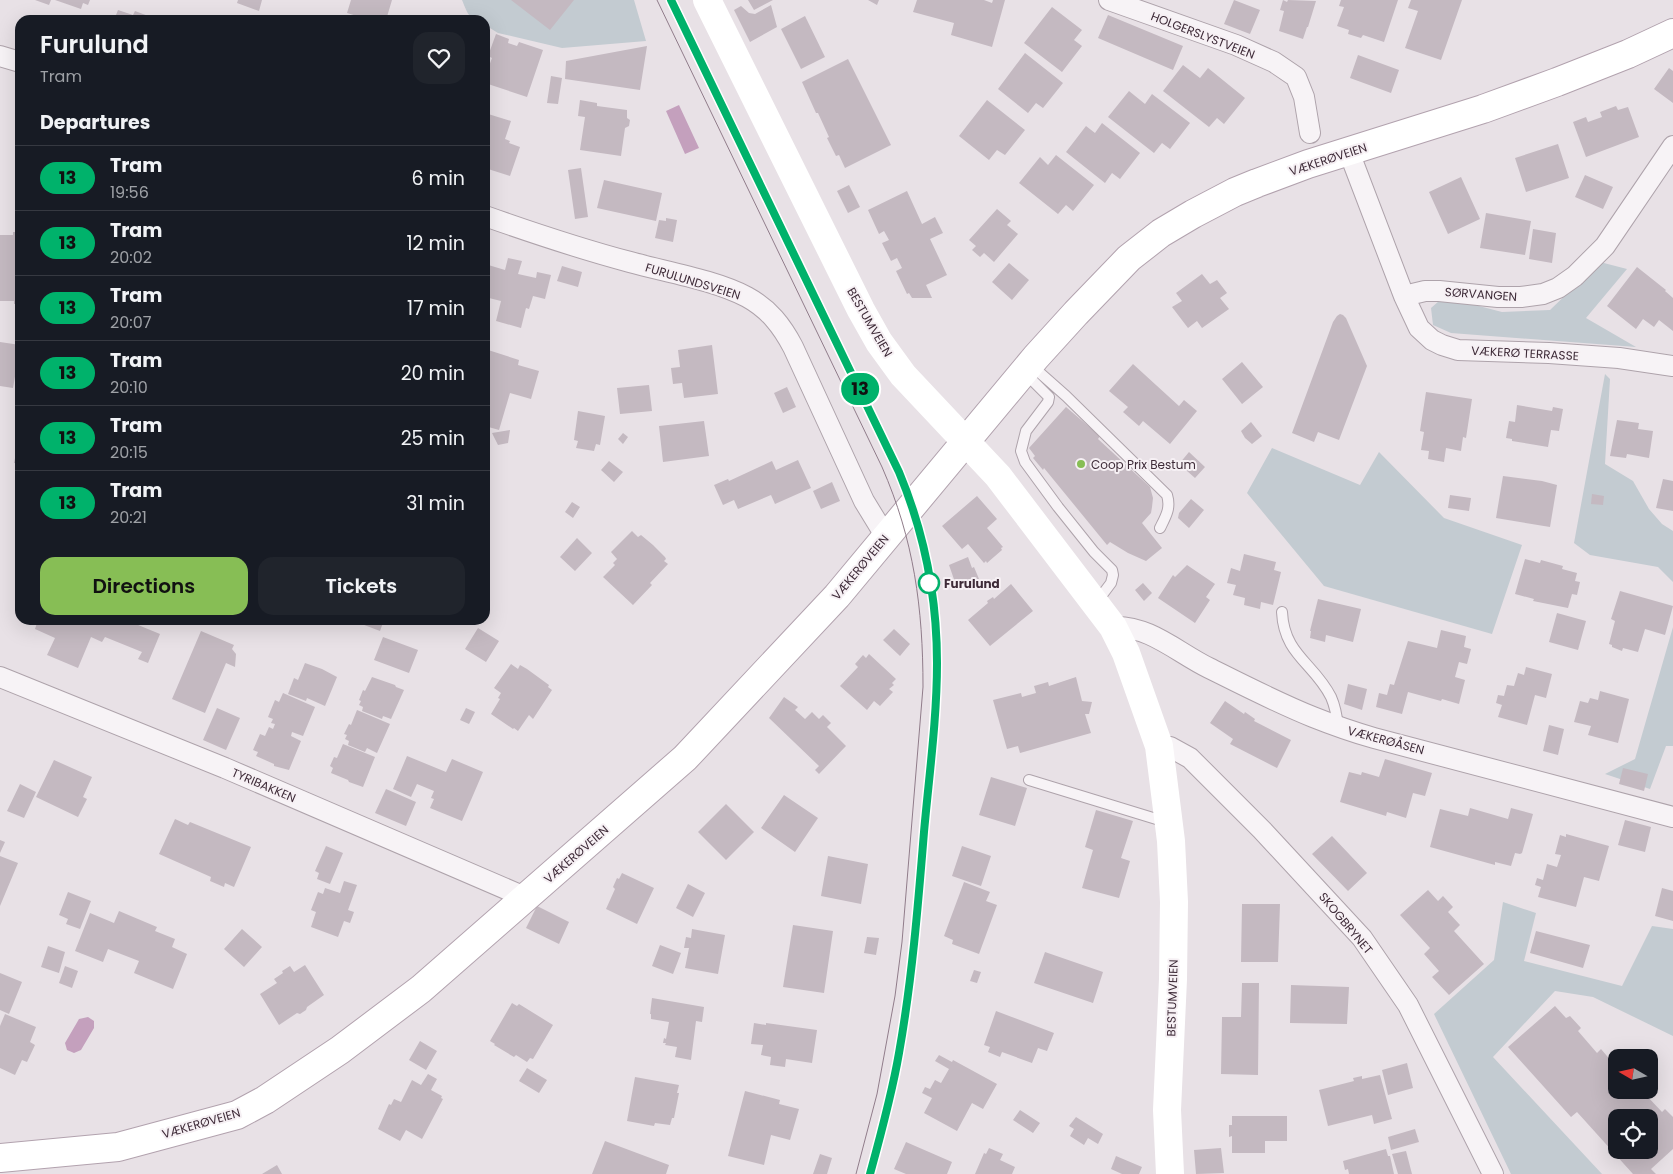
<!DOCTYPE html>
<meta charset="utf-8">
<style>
body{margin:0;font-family:Poppins,sans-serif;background:#20242c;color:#f1f3f6;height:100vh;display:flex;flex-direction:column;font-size:19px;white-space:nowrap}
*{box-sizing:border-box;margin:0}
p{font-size:16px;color:#9ea1a6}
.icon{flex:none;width:28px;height:28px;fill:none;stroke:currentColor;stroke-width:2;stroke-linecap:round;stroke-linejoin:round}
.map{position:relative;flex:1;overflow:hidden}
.panel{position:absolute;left:15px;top:15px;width:475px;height:610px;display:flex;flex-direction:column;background:#171b24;border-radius:15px;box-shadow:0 5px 20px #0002}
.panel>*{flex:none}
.badge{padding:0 10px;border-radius:16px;font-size:18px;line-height:32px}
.needle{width:32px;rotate:279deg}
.fabs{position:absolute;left:1608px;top:1049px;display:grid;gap:10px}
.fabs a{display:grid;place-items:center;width:50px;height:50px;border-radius:10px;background:#171b24;box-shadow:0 5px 20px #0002;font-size:25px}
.map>.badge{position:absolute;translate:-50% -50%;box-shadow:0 0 0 2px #fff}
h2{padding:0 25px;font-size:19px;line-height:45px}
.round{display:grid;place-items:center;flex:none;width:52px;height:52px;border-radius:15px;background:#20242c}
.overview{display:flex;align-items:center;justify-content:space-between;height:85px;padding:0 25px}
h1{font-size:24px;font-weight:600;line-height:38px}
.action{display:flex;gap:10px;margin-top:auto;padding:10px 25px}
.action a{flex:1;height:58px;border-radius:15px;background:#87be55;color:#111;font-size:20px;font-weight:600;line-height:58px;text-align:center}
.action a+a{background:#20242c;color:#f1f3f6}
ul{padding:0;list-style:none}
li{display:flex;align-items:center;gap:15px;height:65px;padding:0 25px;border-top:1px solid #363941}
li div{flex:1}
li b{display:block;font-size:19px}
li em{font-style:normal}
li .badge{min-width:55px;font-weight:700;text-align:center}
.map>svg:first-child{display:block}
.green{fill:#c3cbd1}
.water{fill:#c4a0bd}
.building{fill:#c4b9c1;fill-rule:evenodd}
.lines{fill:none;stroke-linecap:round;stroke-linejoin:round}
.lane-casing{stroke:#aea3ab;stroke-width:12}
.street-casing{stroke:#aea3ab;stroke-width:22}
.primary-casing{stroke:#b2a2ae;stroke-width:30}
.lane{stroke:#f7f3f6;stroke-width:10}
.street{stroke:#f7f3f6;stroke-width:20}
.secondary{stroke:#fff;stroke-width:28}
.primary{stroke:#fff;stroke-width:28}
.tram{stroke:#907c8a;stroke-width:1}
.line-casing{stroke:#fff;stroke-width:11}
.line{stroke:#00b26b;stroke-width:8}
.poi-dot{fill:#87be55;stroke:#f6f0f4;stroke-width:2}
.stop-dot{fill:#fff;stroke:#00b26b;stroke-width:2.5}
.labels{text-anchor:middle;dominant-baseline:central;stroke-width:4;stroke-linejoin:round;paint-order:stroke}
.street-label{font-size:12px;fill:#3e2b38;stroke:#f6f0f4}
.poi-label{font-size:12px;fill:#3e2b38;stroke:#f6f0f4;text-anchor:start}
.stop-label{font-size:12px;font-weight:bold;fill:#3e2b38;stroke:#f6f0f4;text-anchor:start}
</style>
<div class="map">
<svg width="1673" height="1174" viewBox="0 0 1673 1174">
<rect width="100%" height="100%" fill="#e8e1e6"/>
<path class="green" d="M462,0H634L646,41L562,48L498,33L485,25V20C468,20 468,14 462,0Z
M1600,262L1627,269L1586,318L1636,347L1451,333L1433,325L1431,308L1439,301L1448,298L1502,312L1550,310Z
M1605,374L1610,379L1605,464L1633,481L1649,509L1662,524L1673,531V582L1658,567L1590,555L1574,543Z
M1272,448L1360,485L1379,452L1444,518L1522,545L1492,634L1324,586L1247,493Z
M1673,627V746H1666L1650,789L1605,774L1635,759Z
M1503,902L1536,913L1524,961L1622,986L1652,926L1673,929V1036L1593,997L1555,991L1493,1057L1602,1174H1511L1434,1014L1494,960Z"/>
<path class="water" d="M679,105L699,148L685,154L666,111Z
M88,1017L94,1021V1028L81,1050L74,1053L67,1050L65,1043L79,1019Z"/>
<path class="building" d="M35,0H51L49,5Z
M55,0H90L88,5L83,3L81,9Z
M238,0H262L259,11L237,3Z
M351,0H392L386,20H370L347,13Z
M511,0H574L550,30Z
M748,0H773L754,10Z
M868,0H879L877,5Z
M917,0H984L992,3L993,0H1005L992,47L951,35L954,23L913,12Z
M1234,0L1260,10L1250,34L1224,24Z
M1283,0L1287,2L1288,0L1316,1L1308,27H1307L1303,39L1279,31L1284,11L1280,10Z
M1341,0H1398L1384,42L1363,35L1361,38L1348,34L1349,30L1337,26L1344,7L1339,6Z
M1411,0H1462L1441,60L1405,48L1418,11L1408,8Z
M771,5L777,27L750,42L734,10L741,6L749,13L755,14Z
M1052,7L1082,30L1074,40L1082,46L1062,72L1024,43Z
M118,10L133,15L135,11L159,20H114Z
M1108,15L1183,46L1173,70L1098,38Z
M805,16L825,57L801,69L781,29Z
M496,34L509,39L508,43L517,46L519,42L543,50L527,97L485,83V66L486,64L489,66L492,58L488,56Z
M647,46L640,90L565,79L566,61Z
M1025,53L1063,83L1043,108L1036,103L1028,113L998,89Z
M1358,55L1399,70L1391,93L1350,78Z
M848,59L891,145L845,168L839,155L836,156L827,138L829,137L818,113H816L802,82Z
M1183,65L1200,78L1208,68L1245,98L1224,124L1217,118L1209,127L1163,91Z
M1669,68L1673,71V103L1654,89Z
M551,76L562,78L558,104L547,103Z
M1129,91L1145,104L1152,94L1190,123L1170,149L1162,143L1154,153L1108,117Z
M580,100L597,103V106L627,110V118L630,120L629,126L625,128L621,156L580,150L585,117L578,116Z
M987,100L1025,130L1005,155L997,150L989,160L959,136Z
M1616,106L1618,110L1628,107L1639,137L1586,157L1573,122L1586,117L1588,122L1602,117L1600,112Z
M485,113L511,121L505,139L510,141L509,143L520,147L510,176L485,168Z
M1102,123L1140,153L1120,179L1112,173L1105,183L1066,152L1086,126L1095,133Z
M1558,144L1569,178L1526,192L1515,158Z
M1056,155L1094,185L1073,211L1066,205L1058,214L1019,183L1040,157L1048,165Z
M581,168L588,217L575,219L568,170Z
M1585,175L1613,187L1603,209L1575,197Z
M1461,177L1480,219L1448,234L1429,192Z
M604,180L662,193L656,221L597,208Z
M849,185L860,207L848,213L837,191Z
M907,191L922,224L935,217L943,233L930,239L947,275L926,285L932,298H912L909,293L907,294L896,271L902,268L897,258L891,261L882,243L889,240L884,231L879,234L868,210Z
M997,209L1011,221L1007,225L1018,234L994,262L984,253L980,257L972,250L976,246L969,240Z
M1486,213L1531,221L1525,255L1480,248Z
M666,218L677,220L673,242L655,238L659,220L666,221Z
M1533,229L1556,233L1552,263L1529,259Z
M13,232H20V304H14V301H0V235H13Z
M508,258L522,261L518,274L536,278L537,272L551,275L545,299L533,296L529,309L526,308L521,328L496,321L501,301L485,297V264L505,270Z
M1009,263L1029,280L1012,300L992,282Z
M562,266L582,272L578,287L557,281Z
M1637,267L1666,290L1665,291L1673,298V331L1659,320L1654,327L1643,319L1636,329L1607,306Z
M1202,274L1210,284L1217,280L1227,293L1220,298L1229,309L1202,328L1197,321L1188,328L1172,307L1182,301L1176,293Z
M1340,314L1343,315L1346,318L1367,366L1339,440L1318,432L1314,442L1292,433L1333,322L1337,316Z
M0,342L20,345V372L16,371L13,388L0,386Z
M712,345L718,394L684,398L682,383L673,384L671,368L680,367L678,350Z
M485,349L519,360L518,365L539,371L531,399L510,393L499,430L485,426Z
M1242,362L1263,387L1242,404L1222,379Z
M1133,364L1179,406L1184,400L1197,411L1170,444L1143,421L1139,426L1123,412L1128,407L1109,391Z
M649,385L652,411L620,414L617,388Z
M787,387L796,407L783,413L774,393Z
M1426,392L1472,399L1466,438L1463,437L1461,451L1446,448L1444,462L1428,459L1429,451L1421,450L1424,432L1420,431Z
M1517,405L1552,411L1553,407L1563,409L1559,431L1551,430L1548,447L1512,441V439L1506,438L1509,421L1515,422Z
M1066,407L1100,436L1098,439L1150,487L1153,498L1152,507L1151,513L1142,523L1162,548L1146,561L1128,553L1110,542L1107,545L1044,468L1043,470L1033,458L1035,456L1029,448Z
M578,411L605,416L600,445L596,444L594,451L576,448L578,441L574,440Z
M1617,420L1639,423L1638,429L1653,431L1649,458L1627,454L1626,458L1610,456Z
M704,421L709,456L663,462L659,426Z
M1251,422L1262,436L1252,444L1245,438L1241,431Z
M510,430L508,443L498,445L492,433Z
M623,433L628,437L623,444L618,439Z
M1189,452L1205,467L1195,478L1179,464Z
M16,453H20V464L14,463Z
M798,460L811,488L775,504L771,495L738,509L734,500L723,505L714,485L728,479L729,481L772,461L776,470Z
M609,461L623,472L614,482L601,470Z
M1503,476L1542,481L1557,485L1550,527L1496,518Z
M1663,479L1673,481V511L1656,508Z
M832,482L840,501L821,509L813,491Z
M1592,494L1604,496L1603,505L1591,504Z
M1450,495L1471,498L1469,511L1448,508Z
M977,496L997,519L987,528L1003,547L1001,548L1002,550L987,563L986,561L984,563L968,544L962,549L942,526Z
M1191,499L1204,510L1189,528L1178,518L1179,513Z
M572,502L580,507L573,518L565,512Z
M632,531L638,537L641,535L653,545L665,557L666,559L664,561L668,564L650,583L652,585L633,605L603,577L615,565L613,563L617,559L611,552Z
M577,538L592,553L575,571L560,557Z
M1244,554L1276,562L1274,570L1281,572L1273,605L1261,602L1260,609L1244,605L1245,598L1233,595L1236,585L1227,583L1231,568L1240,571Z
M968,557L972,568L974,567L979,579L957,588L949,565Z
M1525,559L1540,563L1541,560L1563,566L1562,569L1577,573L1575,581L1580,582L1577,595L1572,594L1568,608L1533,601L1534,599L1515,594Z
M1187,565L1215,584L1206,597L1210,600L1195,623L1158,598L1173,575L1175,577Z
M1143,583L1152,593L1144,601L1135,590Z
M1011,584L1033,611L990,646L968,620L988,603L987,601L993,597L994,599Z
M1620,591L1673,606L1665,635L1645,629L1638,652L1623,648L1622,651L1612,647V645L1609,644L1615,621L1611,619Z
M1318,599L1361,609L1353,642L1326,635L1325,642L1310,638L1311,631H1310Z
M1557,613L1586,621L1578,650L1549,642Z
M38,620H126L160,634L148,663L138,659L142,652L105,637L102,642L91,637L78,668L47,655L55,638L35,629Z
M361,620H384L380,631L359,623Z
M478,628L499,641L486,662L465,649Z
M894,629L910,644L900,656L883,640Z
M1441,630L1466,636L1464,647L1471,649L1467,664L1459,662L1455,677L1465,680L1459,704L1442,699L1441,701L1408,692L1402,714L1376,707L1379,693L1387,695L1390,684L1394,685L1408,641L1437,648Z
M201,631L234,645L232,649L236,654L235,667L226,663L205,713L172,699Z
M383,637L418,650L409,673L374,660Z
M869,654L896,679L892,683L894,685L889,689L893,692L880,706L874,701L867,710L840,686L858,667L855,664L863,655L866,658Z
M305,663L322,669L337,677L325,706L307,698L306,701L288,694L294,678L298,680Z
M511,664L518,669L520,665L527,669L549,685L548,687L552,690L533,719L529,715L518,731L514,728L513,729L491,714L500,699L498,698L501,693L494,688Z
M1526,667L1552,674L1546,698L1535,695L1527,725L1498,717L1502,705L1496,703L1498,695L1504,696L1507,685L1514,686L1518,673L1524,675Z
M372,677L395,685L396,687L404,690L391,719L383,716L382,719L362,711L363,707L359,705L361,701L359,700L363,690L365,691Z
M1076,677L1082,701L1092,702L1089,714H1085L1091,733L1020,753L1018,746L1007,749L993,700L1021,693L1022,697L1036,693L1034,686L1048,682L1049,686Z
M1348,684L1367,689L1362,710L1344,704Z
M1600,691L1629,699L1618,743L1588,735L1591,726L1574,722L1580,701L1588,703L1590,698L1598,700Z
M283,693L315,707L303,736L292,732L291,736L301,741L289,770L274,766V764L256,756L258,752L253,750L260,734L265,736L269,727L273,729L275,724L271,723L273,719L268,717L275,700L279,702Z
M784,697L798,707L795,710L805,719L812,712L819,719L823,715L831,723L827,727L846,746L819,774L815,770L819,766L769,718Z
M1225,701L1244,714L1245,712L1255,719L1254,721L1291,740L1277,768L1230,744L1233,739L1210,723Z
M217,708L240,718L226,750L203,740Z
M466,708L475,712L469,724L460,720Z
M357,710L390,724L377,753L367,748L365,752L348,745L349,741L345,739L347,735L344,734L349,724L351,725Z
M1549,725L1564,729L1558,755L1543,751Z
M343,744L375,757L363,787L349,782L348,780L331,773L333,768L330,766L334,757L337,758Z
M407,756L446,772L452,759L483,772L462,821L430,808L434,799L431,798L434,791L417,784L411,797L393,789Z
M1385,759L1432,773L1425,796L1413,793L1406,818L1387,812L1386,816L1340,802L1349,772L1361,775L1362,772L1379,777Z
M54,760L92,777L83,797L87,799L78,817L36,797Z
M1623,768L1648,774L1644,791L1619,784Z
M991,777L1027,788L1015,826L979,815Z
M20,784L36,792L24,818L7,811Z
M386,789L416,802L406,826L375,813Z
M784,795L818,818L795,852L761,828Z
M726,804L754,832L726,860L698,832Z
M1470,808L1508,819L1511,808L1533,814L1522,853L1520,854L1515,853L1511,866L1495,862V865L1430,847L1440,809L1468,816Z
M1096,810L1133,821L1121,858L1130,861L1119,898L1082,888L1093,850L1085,847Z
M175,819L188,825L190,822L251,847L234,887L225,883L224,887L210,881L211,877L159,854Z
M1625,820L1651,827L1645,852L1618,845Z
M1566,834L1609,846L1599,881L1584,877L1576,907L1538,897L1541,887L1535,885L1537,878L1543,880L1547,864L1557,867L1561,855L1555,854L1560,835L1566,837Z
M1332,836L1367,873L1348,891L1312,854Z
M0,840L5,842L0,853Z
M326,846L343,853L330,884L317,879L319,873L315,871Z
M962,846L991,856L981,886L952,876Z
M0,856L18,863L0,906Z
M828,856L868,864L861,904L821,896Z
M622,873L654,888L637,924L606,909L615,889L613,887L617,878L619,879Z
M344,881L357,885L348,910L354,912L350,923L344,921L338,937L311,927L316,912L311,910L318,892L323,894L325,888L340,893Z
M964,882L990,892L986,901L997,905L979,954L952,944L953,940L944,936Z
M688,884L705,893L693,917L676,908Z
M1662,888L1673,891V921L1655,916Z
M1428,890L1438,901L1443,896L1453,907L1448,912L1460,925L1454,931L1484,964L1449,995L1432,977L1439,971L1424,954L1430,948L1400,915Z
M68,892L91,901L80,929L66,924L68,919L59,915Z
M1242,904H1280L1278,962H1241Z
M537,906L569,922L559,944L526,928Z
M119,911L157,927L155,931L175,939L172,947L187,954L173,989L134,973L139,961L108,949L103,962L75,951L90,913L114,923Z
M793,925L833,931L824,993L783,987Z
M242,929L262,947L244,967L224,949Z
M692,929L725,935L718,974L685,968L689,948H684L686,937L691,938Z
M1536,931L1590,945L1583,968L1530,953Z
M867,937L879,938L876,955L864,953Z
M660,945L681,953L673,974L652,966Z
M48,946L65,952L59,973L41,967Z
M1045,952L1103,972L1093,1003L1034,983Z
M305,965L324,995L307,1007L306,1010L300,1014L297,1013L279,1025L260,994L277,983L274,979L283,973L282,971L290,966L294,972Z
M65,966L78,971L72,988L59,983Z
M974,970L981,972L977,983L970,981Z
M0,973L22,982L9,1014L0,1010Z
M1242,983H1259L1258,1075L1221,1074L1222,1017H1241Z
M1291,985L1349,987L1347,1024L1290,1023Z
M652,998L704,1007L702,1022L696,1021L691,1060L675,1057L677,1047L665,1045L666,1043H663L664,1038L666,1039L669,1022L651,1019V1014H650Z
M512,1003L517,1006L519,1004L553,1025L533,1059L530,1058L527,1062L516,1055L514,1057L494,1045L495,1044L490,1041Z
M1555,1006L1566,1018L1570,1016L1581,1028L1578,1031L1597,1053L1601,1049L1612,1062L1609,1065L1616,1073V1090H1650L1645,1094L1662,1112L1665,1109L1673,1117V1149L1651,1169L1656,1174H1633L1577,1112L1571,1117L1508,1047ZM1616,1118H1649V1150H1616Z
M996,1011L1054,1033L1047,1051L1038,1048L1032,1063L1002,1052L1000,1057L988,1052L990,1047L984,1045Z
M5,1014L36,1027L30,1042L35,1045L27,1062L22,1060L15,1075L0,1068V1026Z
M754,1023L766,1025V1023L817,1030L812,1063L786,1059L785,1067L770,1065L771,1057L761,1055L763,1045L751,1044Z
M420,1041L437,1051L426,1070L409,1060Z
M939,1055L952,1062L953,1060L997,1084L983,1109L972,1103L957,1131L924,1113L932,1098L922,1093L925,1087L930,1089L935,1080L941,1083L949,1069L935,1061Z
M1407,1063L1413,1088L1388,1095L1382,1070Z
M527,1068L547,1080L539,1093L519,1081Z
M428,1074L437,1079L431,1090L442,1096L441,1098L443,1099L422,1139L406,1130L400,1141L378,1129L389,1104L391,1105L394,1099L401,1102L412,1080L421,1085Z
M1380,1075L1392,1119L1374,1124L1372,1115L1328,1126L1319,1090L1354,1081L1353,1078L1362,1076V1079Z
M635,1077L679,1085L677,1093H679L674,1118H672L670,1125L655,1123L654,1126L627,1121Z
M745,1091L780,1100L779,1104L799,1109L790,1140L771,1135L764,1165L728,1156Z
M1020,1110L1040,1123L1033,1133L1013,1120Z
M1232,1116H1287V1141H1265V1153H1232V1136L1229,1137V1125H1232Z
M1076,1117L1103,1134L1098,1144L1088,1138L1084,1145L1070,1136L1074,1129L1069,1126Z
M1415,1129L1419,1142L1391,1150L1388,1137Z
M605,1141L669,1165L666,1174H592Z
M906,1142L952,1162L947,1174H906L894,1169Z
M989,1148L1003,1154L1000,1160L1015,1167L1012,1174H975L984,1153L986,1154Z
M1221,1148L1224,1173L1196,1174L1194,1150Z
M1386,1149L1388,1156H1390L1394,1174H1349L1348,1169L1345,1170L1343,1161Z
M1406,1151L1412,1174H1398L1392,1154Z
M820,1154L832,1158L827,1174H813Z
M1116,1156L1142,1167L1139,1174H1122L1111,1169Z
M277,1165L282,1174H262Z"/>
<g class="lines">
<g class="lane-casing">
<path id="lane" d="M1031,365L1066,396L1167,495C1171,508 1166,516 1160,528
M1025,373L1049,397L1048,402L1026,431L1021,451L1025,462L1058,507L1094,552L1112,570L1113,575L1111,583L1096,603
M1282,612C1284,655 1314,663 1331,697C1335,706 1337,717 1338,727
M1029,780L1166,822"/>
</g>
<g class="street-casing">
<path id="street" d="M1109,0L1236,45L1274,62L1296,77L1304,97L1310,133
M0,56L20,62
M1349,152L1404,296L1419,328L1432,340L1442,345L1458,350L1549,353L1619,358L1673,366
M485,216C533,233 581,249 630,262C666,272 715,280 747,297C769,309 782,326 793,347L864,501L886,537
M1404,296L1425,291H1439L1498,297H1521L1543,294L1558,288L1575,276L1605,246L1673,146
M1113,627C1149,625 1178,653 1209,668C1243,685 1278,703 1313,717C1333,725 1353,732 1374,738L1673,817
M0,677L225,768L527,898
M1159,746L1170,747L1190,758L1262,830L1362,938L1408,1005L1493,1174"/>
</g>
<g class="primary-casing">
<path id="primary" d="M0,1158L118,1147L237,1115L265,1100L340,1050L421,989L685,758L837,596L1036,357L1076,313L1129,258L1161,233L1193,214L1235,192L1257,183L1308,164L1483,109L1557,82L1628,54L1673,33"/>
</g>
<use href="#lane" class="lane"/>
<use href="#street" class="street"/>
<path class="secondary" d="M707,0L861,310L879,342L903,375L998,476L1113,627L1126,653L1159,746L1171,841L1174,902L1173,979L1167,1110L1170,1174"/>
<use href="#primary" class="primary"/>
<path class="tram" d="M657,0L882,467C914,540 923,608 923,687L902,942L895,996L877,1094L856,1174
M671,0L899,472C924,532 937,598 937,663C937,719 929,776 924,832C918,906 913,980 899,1053C892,1094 881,1134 870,1174"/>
</g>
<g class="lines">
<g class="line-casing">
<path id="line" d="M671,0L899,472C924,532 937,598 937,663C937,719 929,776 924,832C918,906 912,980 899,1053C892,1094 881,1134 870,1174"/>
</g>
<use href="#line" class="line"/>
</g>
<circle class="poi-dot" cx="1081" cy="464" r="5"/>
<circle class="stop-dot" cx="929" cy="583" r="10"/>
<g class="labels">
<g class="street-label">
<text transform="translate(1203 35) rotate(21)">HOLGERSLYSTVEIEN</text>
<text transform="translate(1328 159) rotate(-18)">VÆKERØVEIEN</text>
<text transform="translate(693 281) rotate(17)">FURULUNDSVEIEN</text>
<text transform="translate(1481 294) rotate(4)">SØRVANGEN</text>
<text transform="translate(870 322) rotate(60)">BESTUMVEIEN</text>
<text transform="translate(1525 353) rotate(3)">VÆKERØ TERRASSE</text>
<text transform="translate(860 567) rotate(-50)">VÆKERØVEIEN</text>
<text transform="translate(1386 740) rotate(15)">VÆKERØÅSEN</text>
<text transform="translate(264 785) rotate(23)">TYRIBAKKEN</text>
<text transform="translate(576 854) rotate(-41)">VÆKERØVEIEN</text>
<text transform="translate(1346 923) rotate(50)">SKOGBRYNET</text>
<text transform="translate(1172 998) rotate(-88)">BESTUMVEIEN</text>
<text transform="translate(201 1123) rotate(-16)">VÆKERØVEIEN</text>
</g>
<g class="poi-label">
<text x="1091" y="464">Coop Prix Bestum</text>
</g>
<g class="stop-label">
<text x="944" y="583">Furulund</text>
</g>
</g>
</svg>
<div class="fabs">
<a><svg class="needle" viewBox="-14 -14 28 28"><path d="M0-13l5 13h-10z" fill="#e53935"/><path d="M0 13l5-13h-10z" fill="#9ea1a6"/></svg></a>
<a><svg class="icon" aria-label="locate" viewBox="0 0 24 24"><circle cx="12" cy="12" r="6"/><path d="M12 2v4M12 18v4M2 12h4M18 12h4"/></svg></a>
</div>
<b class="badge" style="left:860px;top:389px;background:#00b26b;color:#111">13</b>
<section class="panel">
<div class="overview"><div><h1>Furulund</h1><p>Tram</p></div><a class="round"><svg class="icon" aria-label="heart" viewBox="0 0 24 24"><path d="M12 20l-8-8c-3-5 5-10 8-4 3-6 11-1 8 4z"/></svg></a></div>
<h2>Departures</h2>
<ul>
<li><span class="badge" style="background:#00b26b;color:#111">13</span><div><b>Tram</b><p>19:56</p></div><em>6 min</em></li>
<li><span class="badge" style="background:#00b26b;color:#111">13</span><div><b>Tram</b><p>20:02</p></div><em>12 min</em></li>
<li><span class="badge" style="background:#00b26b;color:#111">13</span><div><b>Tram</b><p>20:07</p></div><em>17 min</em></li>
<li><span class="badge" style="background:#00b26b;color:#111">13</span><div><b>Tram</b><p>20:10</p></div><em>20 min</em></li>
<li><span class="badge" style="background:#00b26b;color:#111">13</span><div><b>Tram</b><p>20:15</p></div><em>25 min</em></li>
<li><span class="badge" style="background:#00b26b;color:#111">13</span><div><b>Tram</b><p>20:21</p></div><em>31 min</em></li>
</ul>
<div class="action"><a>Directions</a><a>Tickets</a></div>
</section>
</div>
